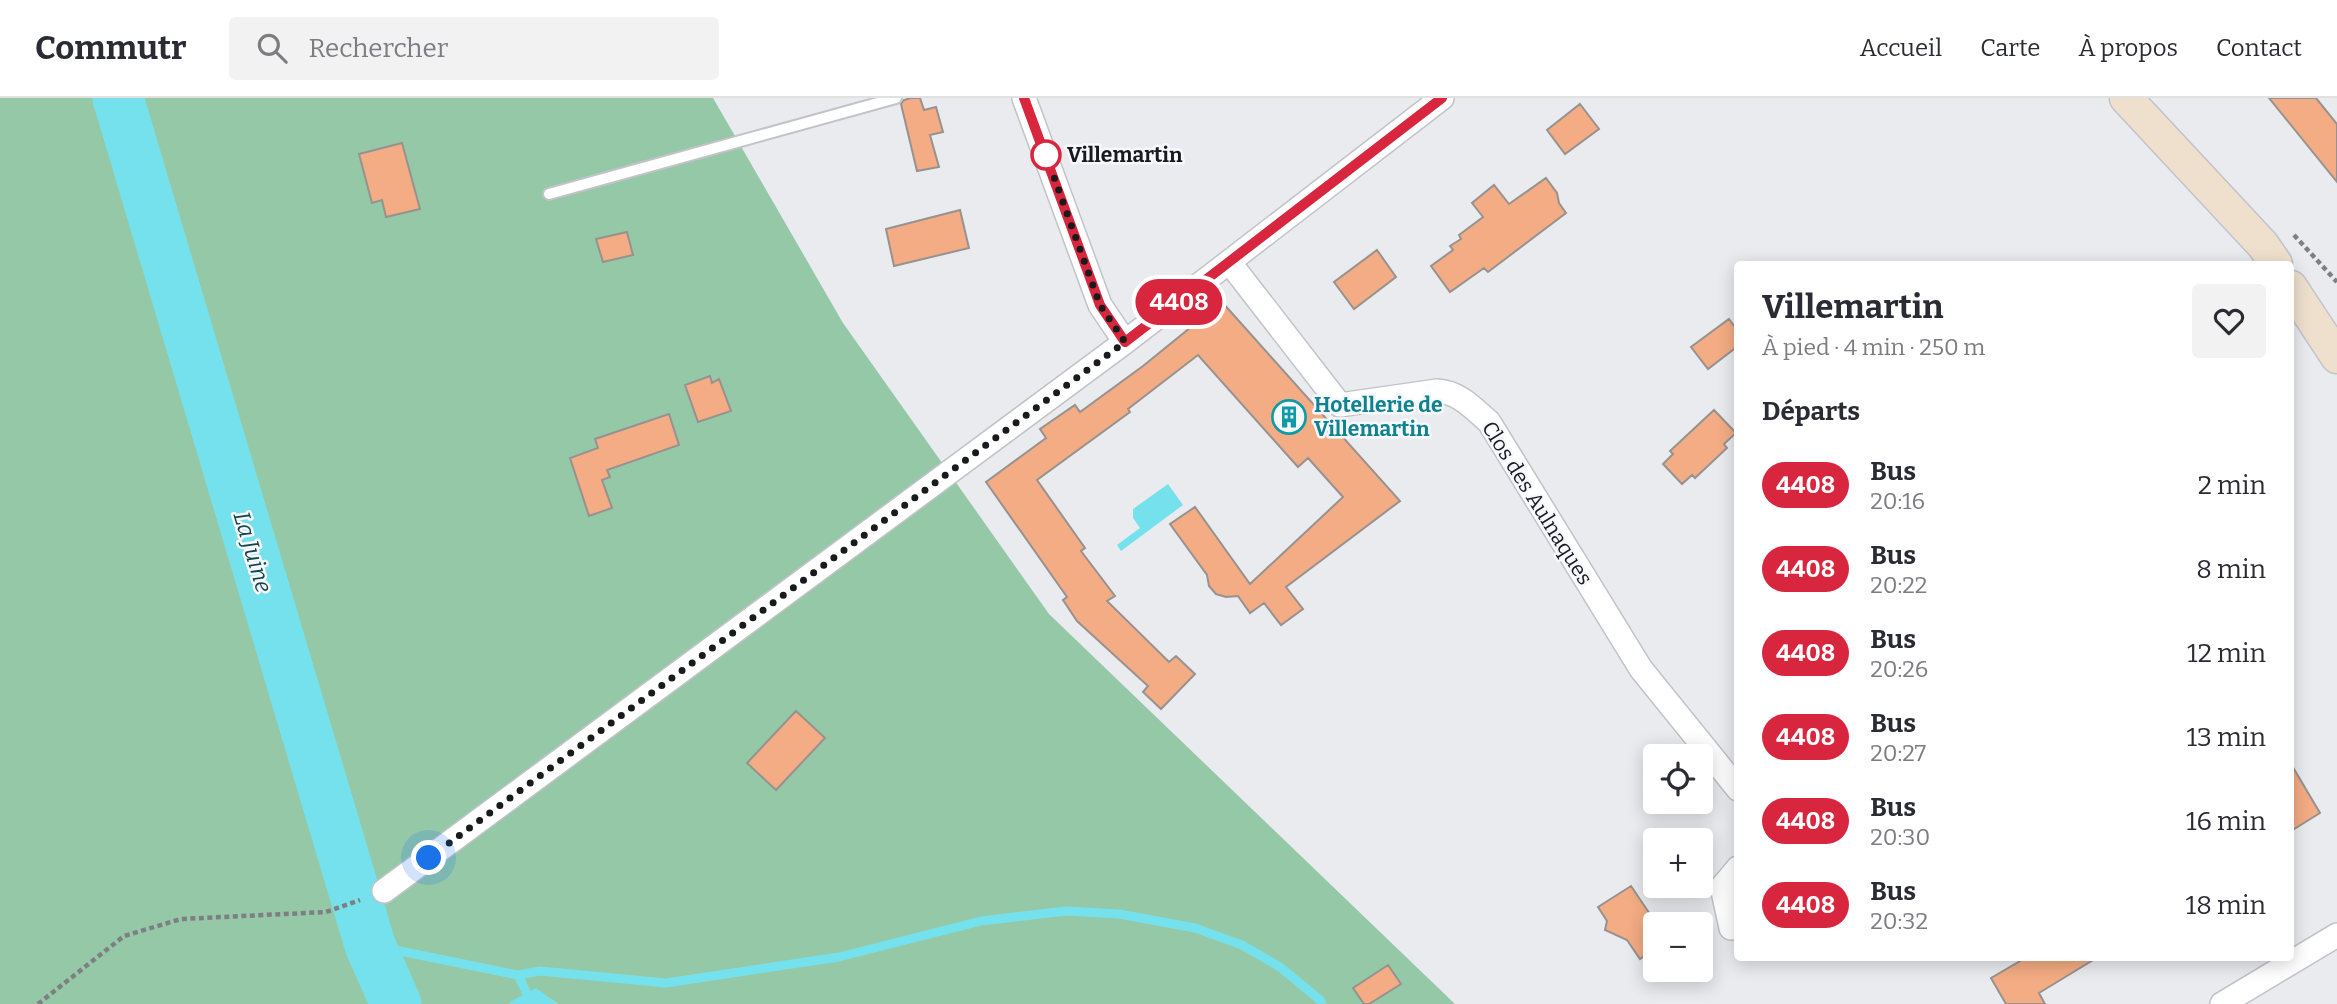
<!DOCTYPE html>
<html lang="fr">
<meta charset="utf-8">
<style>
body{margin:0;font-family:Bitter,serif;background:#f2f2f3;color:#2b2b33;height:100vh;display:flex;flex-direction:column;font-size:26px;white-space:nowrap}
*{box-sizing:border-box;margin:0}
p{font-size:23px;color:#7c7c81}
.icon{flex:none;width:38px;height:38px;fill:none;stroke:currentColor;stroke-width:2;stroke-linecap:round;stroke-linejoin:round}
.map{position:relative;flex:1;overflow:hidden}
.drawer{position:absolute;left:1734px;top:163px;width:560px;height:700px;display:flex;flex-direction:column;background:#fff;border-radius:7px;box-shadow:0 4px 18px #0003}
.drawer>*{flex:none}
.badge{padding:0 14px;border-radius:23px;font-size:24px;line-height:46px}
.controls{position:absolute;left:1643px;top:646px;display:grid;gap:14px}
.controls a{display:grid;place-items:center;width:70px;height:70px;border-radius:7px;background:#fff;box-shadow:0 4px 18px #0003;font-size:35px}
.you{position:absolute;width:35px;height:35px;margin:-18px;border:5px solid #fff;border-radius:50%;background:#1a73e8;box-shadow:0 0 0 10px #1a73e833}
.map>.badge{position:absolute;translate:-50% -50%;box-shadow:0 0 0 4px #fff}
h2{padding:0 28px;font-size:26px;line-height:63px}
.round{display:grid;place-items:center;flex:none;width:74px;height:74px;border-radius:7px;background:#f2f2f3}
.overview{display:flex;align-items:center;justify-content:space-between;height:119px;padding:0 28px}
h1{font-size:33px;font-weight:700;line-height:52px}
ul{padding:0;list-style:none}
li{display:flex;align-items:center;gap:21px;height:84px;padding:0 28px}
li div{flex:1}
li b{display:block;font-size:26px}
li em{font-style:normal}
li .badge{min-width:77px;font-weight:700;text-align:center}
header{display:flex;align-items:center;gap:42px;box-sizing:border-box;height:98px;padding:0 35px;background:#fff;border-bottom:2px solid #e1e1e2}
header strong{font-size:33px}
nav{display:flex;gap:38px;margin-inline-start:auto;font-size:24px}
.search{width:490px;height:63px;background:#f2f2f3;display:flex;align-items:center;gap:18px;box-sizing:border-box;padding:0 24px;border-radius:7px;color:#7c7c81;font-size:26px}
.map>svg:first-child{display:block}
.green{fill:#95c8a7}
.water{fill:#75e1ec}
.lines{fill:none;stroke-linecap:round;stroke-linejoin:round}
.stream{stroke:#75e1ec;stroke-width:9}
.river{stroke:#75e1ec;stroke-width:51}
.building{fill:#f3ac83;stroke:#979290;stroke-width:2}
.service-casing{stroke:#c1c3c8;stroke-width:14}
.minor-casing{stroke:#c1c3c8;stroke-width:26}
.secondary-casing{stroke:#c1c3c8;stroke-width:35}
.path{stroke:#7e7f82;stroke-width:4.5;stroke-dasharray:5 3.5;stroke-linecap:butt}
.service{stroke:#fff;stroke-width:10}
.minor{stroke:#fff;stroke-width:23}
.secondary{stroke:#efe0ce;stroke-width:32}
.line-casing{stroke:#fff;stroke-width:16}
.line{stroke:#d7263d;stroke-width:10}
.walk{stroke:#191a1b;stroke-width:7;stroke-dasharray:0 12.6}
.stop-dot{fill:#fff;stroke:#d7263d;stroke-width:3.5}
.labels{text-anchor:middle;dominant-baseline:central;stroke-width:5;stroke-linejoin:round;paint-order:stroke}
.stop-label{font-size:21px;font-weight:bold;fill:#191a1b;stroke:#f6f8fd;text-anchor:start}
.culture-label{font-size:21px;font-weight:bold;fill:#0d838f;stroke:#f6f8fd;text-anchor:start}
.street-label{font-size:21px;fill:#191a1b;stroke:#f6f8fd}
.water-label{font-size:23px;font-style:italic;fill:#13454a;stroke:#f6f8fd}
</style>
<header>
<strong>Commutr</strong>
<div class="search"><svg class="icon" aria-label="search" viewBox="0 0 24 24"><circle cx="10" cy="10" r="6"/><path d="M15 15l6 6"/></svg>Rechercher</div>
<nav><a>Accueil</a><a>Carte</a><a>À propos</a><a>Contact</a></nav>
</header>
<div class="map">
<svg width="2337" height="906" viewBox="0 0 2337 906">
<rect width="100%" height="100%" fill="#e9ebef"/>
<path class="green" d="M0,0H713L843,225L1049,516L1455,906H558L536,891L510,906H0Z"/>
<path class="water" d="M1168,386L1183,407L1121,453L1117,447L1140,430L1133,420V411Z
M536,890L558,906H510V904Z"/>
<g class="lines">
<path class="stream" d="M370,847L518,877L540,873L666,885L839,859L981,823L1066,813L1119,816L1195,830L1242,847L1280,869L1320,902L1322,906
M518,877L532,906"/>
<path class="river" d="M118,0L370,847L396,906"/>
</g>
<path class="building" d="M911,0H920L924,12L936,9L943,34L930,37L939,69L917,73L901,6L904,2Z
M2269,0H2316L2337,26V84Z
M1580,6L1599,31L1565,56L1547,32Z
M402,45L420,111L386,119L382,102L372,105L359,56Z
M1546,80L1557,95L1559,105L1566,115L1488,174L1484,170L1450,194L1431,168L1453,152L1450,148L1461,141L1459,137L1483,119L1472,105L1494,87L1509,106Z
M960,112L969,150L894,168L886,131Z
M627,134L633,157L603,164L596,141Z
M1377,152L1396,179L1354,211L1334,184Z
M1222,204L1400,403L1286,489L1303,511L1281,527L1264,505L1250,515L1238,498L1226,499L1216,496L1209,488L1207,477L1170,426L1195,409L1250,486L1343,399L1308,360L1298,369L1198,257L1128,311L1130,314L1037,382L1085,450L1081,453L1115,498L1107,503L1169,564L1176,558L1195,576L1161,611L1143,594L1148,588L1077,523L1063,502L1067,499L986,384L1046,340L1040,331L1075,307L1080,314L1143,268Z
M1729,221L1738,233V248L1708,271L1691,249Z
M710,278L712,285L719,281L731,313L698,324L685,287Z
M1714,312L1736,335L1724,346L1727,350L1695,380L1692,377L1682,386L1663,366L1673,356L1670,353Z
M669,316L679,347L607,372L610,379L602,382L612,410L589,418L570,360L598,350L595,341Z
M796,613L825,640L776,692L747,665Z
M2291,666L2320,715L2291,733Z
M1631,788L1656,825V850L1640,861L1627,842L1605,832L1607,823L1598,809Z
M2027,859H2098L2039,895L2045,906H2006L1991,880Z
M1388,867L1401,886L1369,906H1364L1353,890Z"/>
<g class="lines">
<g class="service-casing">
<path id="service" d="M549,96L896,0"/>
</g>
<g class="minor-casing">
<path id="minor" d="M1024,0L1100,207L1125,244
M1230,165L1340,307L1437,293C1459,294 1473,310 1489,324L1641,571L1738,691
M384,793L1125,244L1442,0
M1731,830L1722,789L1738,770
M2222,906L2337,837"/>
</g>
<g class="secondary-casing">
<path id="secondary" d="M2126,0L2263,147L2276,166
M2291,189L2337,259"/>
</g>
<path class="path" d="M2294,137L2337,184
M38,906L124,838L181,821L326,814L360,802"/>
<use href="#service" class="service"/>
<use href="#minor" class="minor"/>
<use href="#secondary" class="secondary"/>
</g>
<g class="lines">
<g class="line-casing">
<path id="line" d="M1024,0L1100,207L1125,244L1442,0"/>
</g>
<use href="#line" class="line"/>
<path class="walk" d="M429,760L1125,244L1100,207L1045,54L1046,57"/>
</g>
<defs>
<g id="building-ring" transform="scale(1.75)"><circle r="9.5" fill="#f6f8fd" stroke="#0f9aa8" stroke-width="1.5"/><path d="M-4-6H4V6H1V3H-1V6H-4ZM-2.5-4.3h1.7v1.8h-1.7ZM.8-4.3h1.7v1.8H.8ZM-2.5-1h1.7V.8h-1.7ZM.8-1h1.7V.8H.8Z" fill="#0f9aa8"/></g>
</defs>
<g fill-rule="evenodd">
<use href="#building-ring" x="1289" y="319"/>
</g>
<circle class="stop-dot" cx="1046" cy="57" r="14"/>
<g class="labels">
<g class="stop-label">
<text x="1067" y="57">Villemartin</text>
</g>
<g class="culture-label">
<text x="1314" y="307">Hotellerie de<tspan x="1314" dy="24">Villemartin</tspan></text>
</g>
<g class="street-label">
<text transform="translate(1537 405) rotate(58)">Clos des Aulnaques</text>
</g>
<g class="water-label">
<text transform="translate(253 454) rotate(73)">La Juine</text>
</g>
</g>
</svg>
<div class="controls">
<a><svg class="icon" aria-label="locate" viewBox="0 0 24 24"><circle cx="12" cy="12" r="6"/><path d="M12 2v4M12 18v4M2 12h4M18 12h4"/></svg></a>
<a>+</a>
<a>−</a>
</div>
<div class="you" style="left:429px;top:760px"></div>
<b class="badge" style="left:1179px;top:204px;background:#d7263d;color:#fff">4408</b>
<section class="drawer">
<div class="overview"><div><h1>Villemartin</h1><p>À pied · 4 min · 250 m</p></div><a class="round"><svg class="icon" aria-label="heart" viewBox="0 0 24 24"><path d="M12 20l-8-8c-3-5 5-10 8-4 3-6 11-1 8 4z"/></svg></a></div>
<h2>Départs</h2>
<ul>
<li><span class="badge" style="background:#d7263d;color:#fff">4408</span><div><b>Bus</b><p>20:16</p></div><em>2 min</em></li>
<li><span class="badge" style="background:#d7263d;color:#fff">4408</span><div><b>Bus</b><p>20:22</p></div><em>8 min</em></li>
<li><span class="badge" style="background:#d7263d;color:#fff">4408</span><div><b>Bus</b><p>20:26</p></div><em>12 min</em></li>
<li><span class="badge" style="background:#d7263d;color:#fff">4408</span><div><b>Bus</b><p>20:27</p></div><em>13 min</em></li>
<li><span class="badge" style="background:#d7263d;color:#fff">4408</span><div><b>Bus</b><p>20:30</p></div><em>16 min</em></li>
<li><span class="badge" style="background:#d7263d;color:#fff">4408</span><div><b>Bus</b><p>20:32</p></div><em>18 min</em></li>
</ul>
</section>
</div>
